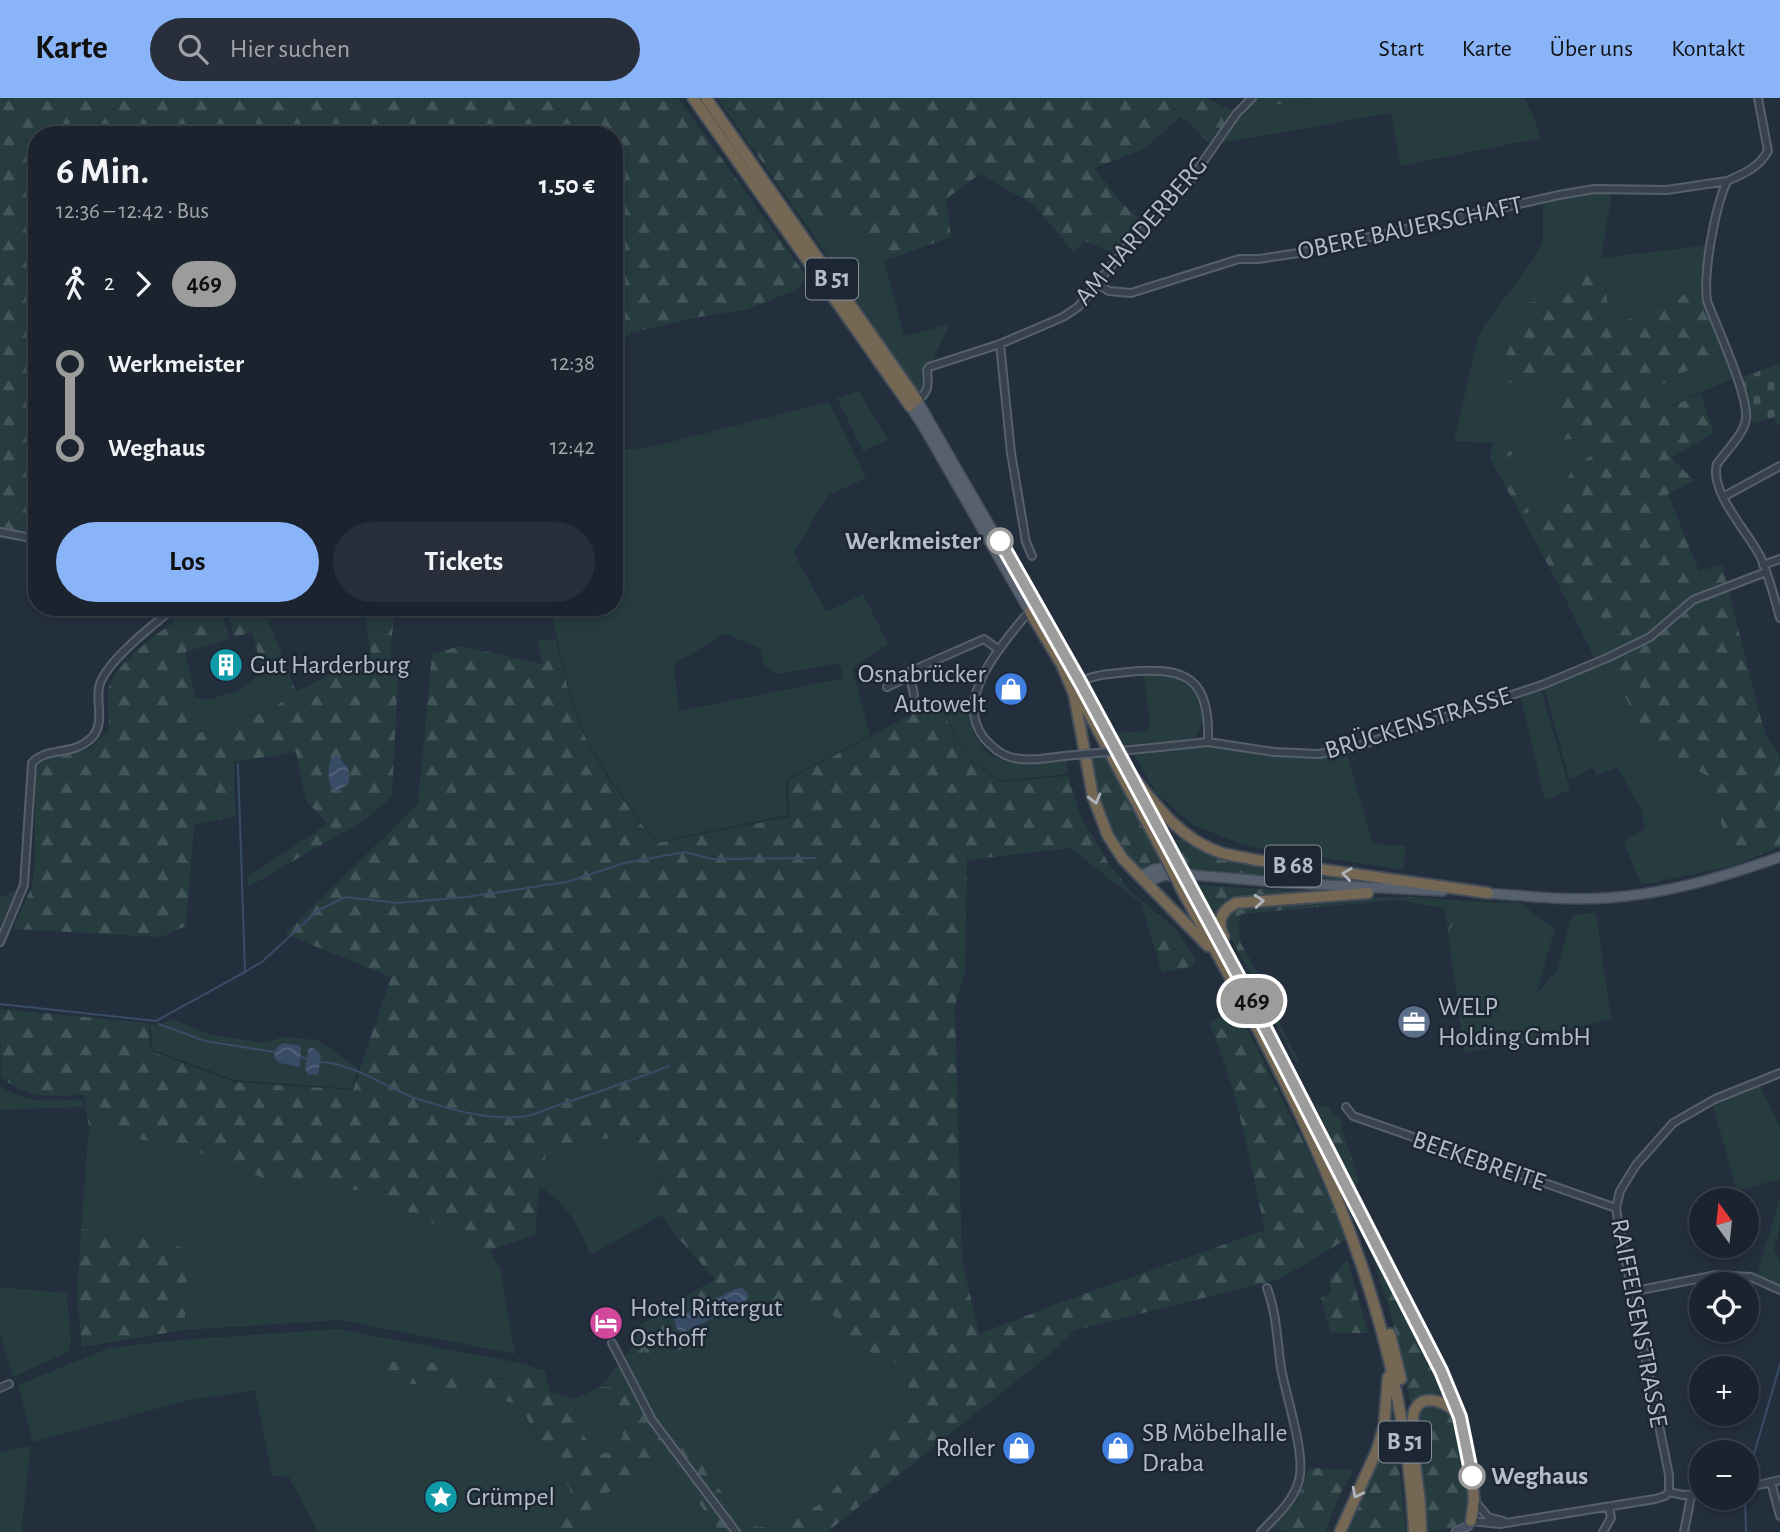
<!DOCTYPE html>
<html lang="de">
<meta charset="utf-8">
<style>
body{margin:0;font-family:"Alegreya Sans",sans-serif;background:#282f3a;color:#f1f3f6;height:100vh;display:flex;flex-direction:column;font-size:26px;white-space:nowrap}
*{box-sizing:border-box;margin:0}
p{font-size:23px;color:#a0a4aa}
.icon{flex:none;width:38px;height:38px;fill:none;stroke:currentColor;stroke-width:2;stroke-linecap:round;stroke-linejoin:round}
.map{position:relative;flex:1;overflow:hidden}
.details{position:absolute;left:28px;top:28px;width:595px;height:490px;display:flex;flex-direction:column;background:#1b232e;border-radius:28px;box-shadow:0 4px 10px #0003,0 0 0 2px #39404a}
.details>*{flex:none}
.badge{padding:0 14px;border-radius:23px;font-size:24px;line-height:46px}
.needle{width:46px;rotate:345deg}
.fabs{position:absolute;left:1689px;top:1090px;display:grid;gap:14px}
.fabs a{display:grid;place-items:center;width:70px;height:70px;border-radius:50%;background:#1b232e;box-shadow:0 4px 10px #0003,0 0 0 2px #39404a;font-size:35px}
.map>.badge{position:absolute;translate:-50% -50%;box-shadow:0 0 0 4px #fff}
.legs{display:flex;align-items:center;gap:10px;height:77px;padding:0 28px;font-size:23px}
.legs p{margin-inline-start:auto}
.overview{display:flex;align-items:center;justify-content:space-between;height:119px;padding:0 28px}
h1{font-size:38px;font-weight:600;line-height:52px}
.cta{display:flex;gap:14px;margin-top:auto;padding:14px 28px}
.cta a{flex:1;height:80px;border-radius:42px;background:#8ab4f8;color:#111;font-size:28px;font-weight:600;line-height:80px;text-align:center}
.cta a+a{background:#282f3a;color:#f1f3f6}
ul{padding:0 28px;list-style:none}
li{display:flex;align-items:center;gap:24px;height:84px;font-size:26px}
li i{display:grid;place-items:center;width:10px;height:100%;margin:0 9px;background:currentColor}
li i::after{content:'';width:18px;height:18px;margin:-9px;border:5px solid;border-radius:50%;background:#1b232e}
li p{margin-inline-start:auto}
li:first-child i{background:linear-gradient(#0000 50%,currentColor 0)}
li:last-child i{background:linear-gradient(currentColor 50%,#0000 0)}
header{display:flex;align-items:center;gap:42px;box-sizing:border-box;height:98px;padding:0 35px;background:#8ab4f8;color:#111}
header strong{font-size:33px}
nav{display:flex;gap:38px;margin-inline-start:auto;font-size:24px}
.search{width:490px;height:63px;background:#282f3a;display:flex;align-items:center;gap:18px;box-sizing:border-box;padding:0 24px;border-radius:38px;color:#a0a4aa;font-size:26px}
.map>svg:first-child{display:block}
.grass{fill:#263c3f;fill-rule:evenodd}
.forest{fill:url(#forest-firs)}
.cemetery{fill:url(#cemetery-stones)}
.water{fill:url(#water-waves)}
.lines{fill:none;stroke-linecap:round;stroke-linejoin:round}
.stream{stroke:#394c67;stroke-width:2}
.street-casing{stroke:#565f6c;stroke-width:10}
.secondary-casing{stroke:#565f6c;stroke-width:11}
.primary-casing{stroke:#414a57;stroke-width:12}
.highway-casing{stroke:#434c59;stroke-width:14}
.street{stroke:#38414e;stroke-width:6}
.secondary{stroke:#465061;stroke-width:8}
.primary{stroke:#56606e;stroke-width:9}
.highway{stroke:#746855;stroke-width:10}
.street-bridge-casing{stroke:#565f6c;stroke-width:10;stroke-linecap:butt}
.highway-bridge-casing{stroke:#434c59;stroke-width:14;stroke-linecap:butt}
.street-bridge{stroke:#38414e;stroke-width:6}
.highway-bridge{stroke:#746855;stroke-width:10}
.oneway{stroke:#aeb4bd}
.line-1-casing{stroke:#fff;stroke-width:16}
.line-1{stroke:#9c9c9d;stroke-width:10}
.stop-1-dot{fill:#fff;stroke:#9c9c9d;stroke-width:3.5}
.labels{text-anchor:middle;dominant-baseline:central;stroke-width:5;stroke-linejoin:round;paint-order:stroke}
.shield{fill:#1d2633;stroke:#878f9c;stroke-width:2}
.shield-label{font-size:24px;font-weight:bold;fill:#b4bcc9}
.street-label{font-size:26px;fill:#b4bcc9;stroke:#1d2633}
.stop-label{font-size:26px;font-weight:bold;fill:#b4bcc9;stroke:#1d2633;text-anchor:end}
.poi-label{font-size:26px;fill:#b4bcc9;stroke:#1d2633;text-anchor:start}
</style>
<header>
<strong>Karte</strong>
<div class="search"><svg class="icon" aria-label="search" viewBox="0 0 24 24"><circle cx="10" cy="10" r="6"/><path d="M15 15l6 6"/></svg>Hier suchen</div>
<nav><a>Start</a><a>Karte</a><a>Über uns</a><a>Kontakt</a></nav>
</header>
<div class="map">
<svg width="1780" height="1434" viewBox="0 0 1780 1434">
<defs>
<pattern id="forest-firs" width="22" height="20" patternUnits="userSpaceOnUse" patternTransform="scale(1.75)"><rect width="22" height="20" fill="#263c3f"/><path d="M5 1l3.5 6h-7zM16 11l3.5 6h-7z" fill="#435659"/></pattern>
<pattern id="cemetery-stones" width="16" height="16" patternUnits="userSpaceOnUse" patternTransform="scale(1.75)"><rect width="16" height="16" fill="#263c3f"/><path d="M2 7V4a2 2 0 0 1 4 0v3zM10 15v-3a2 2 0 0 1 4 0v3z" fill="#435659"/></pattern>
<pattern id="water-waves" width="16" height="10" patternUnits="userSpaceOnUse" patternTransform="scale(1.75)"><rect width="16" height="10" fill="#394c67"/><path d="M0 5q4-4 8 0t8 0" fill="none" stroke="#53647b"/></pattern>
</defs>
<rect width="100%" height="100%" fill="#242f3e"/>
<path class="grass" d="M1309,0H1524L1535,22L1541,40L1400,68L1391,15L1211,47L1237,15Z
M1588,94H1612L1601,160L1709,147L1701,196L1687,195L1619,226L1608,207L1600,161L1549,200L1527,286L1556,278L1559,342L1588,340L1592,357L1574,368L1539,434L1502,360L1519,353L1493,345L1454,343L1478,239L1483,229L1535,159L1543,142V107L1550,101Z
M826,118L898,158L884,162L904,238L950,226L930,266L923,270L921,276L924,291L922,294H918L807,128Z
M1723,253L1733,280L1655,315L1648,293Z
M859,293L888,342L863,353L837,300Z
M829,304L866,380L828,397L794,455L826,514L863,496L888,546L852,570L870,637L786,682L787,717L657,744C633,713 607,680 589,645C568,603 561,555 550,509H614V352L647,350ZM725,536L760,550L764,567L779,576L839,565L844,580L679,613L674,566Z
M1554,478L1601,520L1618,552L1595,561Z
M1608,563L1656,663L1682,665L1710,679L1732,768L1642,787L1623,744L1645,731L1641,710L1617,670L1597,677L1593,670L1569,681L1545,591L1548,587Z
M274,572L283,604L270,612L192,637L181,602L195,599L208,602L240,592L263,573Z
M1143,576C1154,576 1165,575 1176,578C1200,586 1213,624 1192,641L1124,647L1116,635L1148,633L1150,622Z
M1537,591L1542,595L1570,692L1545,702L1520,597Z
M958,604H964C971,611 970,625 974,635C990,673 1032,667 1066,663L1068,676L1001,683L969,661L944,614L952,606Z
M1206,649L1290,659L1347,657L1373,746L1406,748L1403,772L1244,747L1193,727L1156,695L1134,657Z
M17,791L0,829V800Z
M1469,803L1519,805L1555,830L1537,895L1557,872L1572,817L1596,815L1611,921L1565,933L1570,938L1464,954L1448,834Z
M171,921L212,937L265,945L283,939L317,942L358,970L352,991L235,982L153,952L150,926L160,928Z
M1760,988L1780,1029V1081L1737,1093L1713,1008Z
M2,989C27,1006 53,1003 82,1001L84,1009L0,1012V990Z
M89,1029L200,1055L268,1082L363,1093L490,1152L500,1170L515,1256L340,1222L184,1232L189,1151L134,1137L81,1131Z
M634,1037L661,1086L649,1098L662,1117L590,1157C580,1128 566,1105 540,1089L547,1048Z
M1780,1100V1128L1774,1150L1780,1165V1187L1757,1177Z
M0,1189L67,1195L71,1245L68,1254L13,1279L0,1235Z
M826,1207L858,1249L909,1271L903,1316L821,1405L791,1425L776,1429H758L743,1424L679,1337L660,1353L720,1434H571L601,1400L679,1337L601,1289L616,1310L623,1338L612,1355L600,1356C581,1342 577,1324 574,1301L600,1289L630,1252L635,1258L644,1253L652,1267L752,1212Z
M337,1231L516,1264L513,1275L508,1280L387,1281L518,1306L552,1367L570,1390L571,1404L547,1434H318L289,1379L272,1378L255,1292L185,1303L33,1344L18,1287L109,1250L179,1242Z
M31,1348L21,1434H0V1354Z"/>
<path class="forest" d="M0,0H678L807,179L796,192L746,212L708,217L633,234L614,249V37H37V447L0,440Z
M717,0H1206L1237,15L1252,0H1309L1237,15L1211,47L1181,18L1144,51L1094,70L1122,105L1145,126L1116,156L1084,143L1074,155L1033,106L980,76L946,101L951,139L898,158L826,118L807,128Z
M1600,161L1608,207L1619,226L1687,195L1701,196L1723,253L1648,294L1655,315L1701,296L1714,335L1671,360L1694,382L1668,396L1699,473L1722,467L1761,621L1766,638L1780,659V749L1732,768L1710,679L1682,665L1656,663L1608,563L1621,557L1601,520L1554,478L1490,360L1493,345L1520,353L1502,361L1539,433L1574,368L1592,357L1588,340L1559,342L1555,278L1527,286L1495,283L1528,205L1549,200Z
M176,509H220L229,539V541L185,554L195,599L181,602L192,637L270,612L283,603L274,573H263L252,534L235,539L225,509H263L296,594L371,556L363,509H395L390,557L398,576L392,699L361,724L248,789V779L328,726L306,703L296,654L234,664L235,718L194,727L186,828L161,839L13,831L32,788L35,765V663L90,651L109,632C109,620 107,605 108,593C111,570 154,537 173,525Z
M556,541C564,576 572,613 588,645C606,681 632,714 657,745L789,719L788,682L937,603L969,662L1001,684L1068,678L1080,717L1109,766L1132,795L1175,830L1196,862L1191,869L1162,874L1141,805L1070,750L967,762L965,873L955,908L962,1162L979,1236L1070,1201L1265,1132C1249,1062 1238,990 1209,925L1237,910L1308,1053L1347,1141L1280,1181L1075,1232L1050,1256L827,1434H720L660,1353L601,1400L571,1434H547L571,1404L570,1390L552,1367L519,1306L387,1281L385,1273L389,1264L416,1261L497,1281L508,1280L513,1275L516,1264L545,1273L550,1294L574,1301C577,1324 581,1342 601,1356L612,1354L623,1338L616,1310L599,1289L646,1290L743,1424L758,1429H776L791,1425L821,1405L903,1316L909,1271L858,1249L825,1207L752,1212L652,1267L644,1253L635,1258L630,1252L641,1226L715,1181L673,1134L649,1097L661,1085L634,1037L547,1048L538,1101L535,1137L490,1152L364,1093L268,1082L200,1055L89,1029L84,997C48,998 31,1002 1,979L0,911L148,925L151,953L234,984L353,992L391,879L285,836L418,706L432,556L460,548L542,566L538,542Z
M1108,659L1162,764H1152L1140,772C1109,737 1099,706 1091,661Z
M1184,741L1216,757L1361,781V785L1212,775L1190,771L1174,742Z
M1198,787L1326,795L1240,802L1216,820Z
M1406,799L1469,803L1448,834L1445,810L1396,802L1241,816L1239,827L1240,844L1273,902L1275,915L1299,963L1295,964L1255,883L1228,835L1226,821L1233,813L1247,810L1366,800Z
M1315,1007L1331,1009L1330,1014L1342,1021L1341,1029L1359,1082L1355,1090Z
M81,1131L134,1137L189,1151L184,1232L82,1249L77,1198Z
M1366,1139L1449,1302C1435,1294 1424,1297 1411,1306L1390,1213Z
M1347,1161L1368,1235H1331L1321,1199L1331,1195L1329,1182Z
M1437,1306C1440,1308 1444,1308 1447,1311C1468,1327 1469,1398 1465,1422L1453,1430L1427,1433L1419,1319L1423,1309Z
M1393,1315L1406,1434H1348L1384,1344Z
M1308,1370L1353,1372L1340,1396L1325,1434H1290L1272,1430C1293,1409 1302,1399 1308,1370Z"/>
<path class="cemetery" d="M1780,266V329L1774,319L1754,325L1751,323L1750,312L1739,280Z"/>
<path class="water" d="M337,658C347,668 352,672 348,686L338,693L332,692C328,681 327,670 332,659Z
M283,945L301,948L300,969L280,965L275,961C273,952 276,949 283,945Z
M309,949L317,952L321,958L318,976L308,977L305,970Z
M742,1190L747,1194L748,1200L741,1206L681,1236L676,1229L674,1221L735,1191Z"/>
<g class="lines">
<path class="stream" d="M245,874L263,863L317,813L345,799L398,805L466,799L567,784L624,765L685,754L712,761L816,760
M0,906L156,923L245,874L238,666
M159,926L205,943L274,954
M301,959L307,961
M320,964C353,965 385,989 415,1000C448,1011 486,1022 521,1019C534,1018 549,1010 562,1006C598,994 634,982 669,968
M1746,1383L1780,1267
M1745,1400L1746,1434"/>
<g class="street-casing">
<path id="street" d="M1758,0L1768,53C1759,69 1744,76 1727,83C1715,110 1703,173 1707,203C1716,227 1749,298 1746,321C1744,336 1726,353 1717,366C1709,394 1748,434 1760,458C1769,477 1774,499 1780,520
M1098,186L1109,193L1131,195L1239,161H1259L1298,155L1559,97L1594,91L1667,92L1727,83
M1000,246L1011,355L1026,444L1032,458
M917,302C930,294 928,286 927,272L929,269L1000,246L1063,219L1078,209L1124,152L1191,81L1237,15L1252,0
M1723,399L1780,368
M0,434L37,441
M1763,467L1780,461
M1030,514C1022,520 1016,530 1009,538C988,566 958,606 984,640C991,648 999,656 1010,659C1027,664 1046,660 1064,658
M910,578L914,597
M1080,584C1095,576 1112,576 1128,574C1188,568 1210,581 1208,644
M887,589L910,578L911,573L984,541L999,552
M1141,651L1208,644L1274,654L1319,656L1358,648L1542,587L1607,560L1650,539L1693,502L1766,474
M0,844L24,787L32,665C48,647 75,660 94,637C104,623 96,605 99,589C104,566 146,533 164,518L168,509
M1346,1009L1353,1018L1616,1110
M1630,1194L1717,1177L1751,1179L1780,1192
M612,1245L652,1322L736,1434
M0,1290L9,1286
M1771,1384L1780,1418
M1746,1390L1780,1382
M1669,1394V1377L1620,1134L1616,1110L1620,1093L1636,1067L1673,1025L1715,1001L1780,975
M1474,1402L1488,1419L1503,1423
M1471,1423L1500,1426L1655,1401L1665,1398L1669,1394L1683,1397L1701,1396
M1261,1434C1275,1419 1294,1403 1299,1382C1306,1356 1286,1299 1281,1270C1277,1243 1277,1217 1267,1190
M1603,1434L1611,1420L1609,1409
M1684,1434L1691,1398"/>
</g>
<g class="secondary-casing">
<path id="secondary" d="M1456,1434L1468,1428L1471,1423"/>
</g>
<g class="primary-casing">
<path id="primary" d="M917,302L1080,584
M910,308L923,328L1030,514
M1140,778L1154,771L1163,770L1193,777L1287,785L1443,793
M1146,784L1165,777L1177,779
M1482,795C1523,797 1565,803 1606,800C1667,796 1723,779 1780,759"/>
</g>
<g class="highway-casing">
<path id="highway" d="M693,0L910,308
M706,0L917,302
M1030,514L1063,569
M1061,565L1074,596L1093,699L1108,738L1123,761L1208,848
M1080,584L1133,680
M1078,595L1167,762
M1130,675C1156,707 1179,740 1219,754C1230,758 1244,759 1256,762L1488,795
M1142,697L1163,739
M1184,796C1298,999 1403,1197 1414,1434
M1193,797C1247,893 1302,989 1341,1091
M1224,839C1216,823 1221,813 1236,805L1368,795
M1342,1080L1441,1273L1460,1319L1472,1375L1474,1402L1471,1423
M1390,1236L1401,1281
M1411,1335L1420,1405L1421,1434
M1415,1343C1415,1335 1411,1322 1414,1314C1421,1293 1447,1304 1457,1316
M1340,1434L1377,1352L1384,1328L1388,1279"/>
</g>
<use href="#street" class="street"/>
<use href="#secondary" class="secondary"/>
<use href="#primary" class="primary"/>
<use href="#highway" class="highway"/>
<g class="street-bridge-casing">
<path id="street-bridge" d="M1064,658L1141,651"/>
</g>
<g class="highway-bridge-casing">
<path id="highway-bridge" d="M1167,762L1184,796
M1176,764L1193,797"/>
</g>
<use href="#street-bridge" class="street-bridge"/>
<use href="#highway-bridge" class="highway-bridge"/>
</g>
<defs><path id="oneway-chevron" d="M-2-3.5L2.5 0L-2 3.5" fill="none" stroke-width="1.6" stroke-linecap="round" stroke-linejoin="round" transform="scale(1.75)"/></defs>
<g class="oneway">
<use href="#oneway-chevron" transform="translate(1095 701) rotate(75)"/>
<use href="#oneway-chevron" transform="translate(1347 776) rotate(-172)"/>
<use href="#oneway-chevron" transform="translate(1259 803) rotate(-5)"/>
<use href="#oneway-chevron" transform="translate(1357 1395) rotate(117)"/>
</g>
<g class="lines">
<g class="line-1-casing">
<path id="line-1" d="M1000,443L1080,584L1242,885L1441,1273L1460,1319L1472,1378"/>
</g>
<use href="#line-1" class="line-1"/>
</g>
<defs>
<g id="building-disc" transform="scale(1.75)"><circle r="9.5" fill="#0f9aa8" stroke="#1d2633"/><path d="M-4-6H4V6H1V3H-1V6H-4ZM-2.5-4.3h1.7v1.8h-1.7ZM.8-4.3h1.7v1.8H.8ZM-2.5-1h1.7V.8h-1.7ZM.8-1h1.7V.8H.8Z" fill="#fff"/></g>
<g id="shop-disc" transform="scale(1.75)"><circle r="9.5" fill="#3f7fe0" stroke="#1d2633"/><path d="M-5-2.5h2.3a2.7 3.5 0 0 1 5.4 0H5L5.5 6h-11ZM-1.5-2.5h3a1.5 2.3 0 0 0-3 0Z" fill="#fff"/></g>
<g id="office-disc" transform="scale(1.75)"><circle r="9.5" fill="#5c6f8a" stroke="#1d2633"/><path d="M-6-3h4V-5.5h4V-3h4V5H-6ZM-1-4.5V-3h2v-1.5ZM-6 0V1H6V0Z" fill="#fff"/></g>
<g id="hotel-disc" transform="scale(1.75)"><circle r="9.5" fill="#d1479c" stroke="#1d2633"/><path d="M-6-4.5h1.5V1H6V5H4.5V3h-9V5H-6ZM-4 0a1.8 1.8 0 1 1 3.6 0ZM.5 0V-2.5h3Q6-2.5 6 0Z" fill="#fff"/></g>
<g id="sight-disc" transform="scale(1.75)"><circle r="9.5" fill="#0f9aa8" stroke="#1d2633"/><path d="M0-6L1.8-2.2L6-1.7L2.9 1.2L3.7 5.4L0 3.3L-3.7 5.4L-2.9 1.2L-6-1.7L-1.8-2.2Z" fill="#fff"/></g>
</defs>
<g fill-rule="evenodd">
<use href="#building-disc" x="226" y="567"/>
<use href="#shop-disc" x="1011" y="591"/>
<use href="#office-disc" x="1414" y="924"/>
<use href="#hotel-disc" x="606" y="1225"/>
<use href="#shop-disc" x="1019" y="1350"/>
<use href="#shop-disc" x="1118" y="1350"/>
<use href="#sight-disc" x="441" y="1399"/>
</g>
<g class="stop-1-dot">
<circle cx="1000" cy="443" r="12"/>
<circle cx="1472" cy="1378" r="12"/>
</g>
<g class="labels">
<g class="shield">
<rect x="806" y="160.5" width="52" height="41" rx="5"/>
<rect x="1265" y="747.5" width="56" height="41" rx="5"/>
<rect x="1379" y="1323.5" width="52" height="41" rx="5"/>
</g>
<g class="shield-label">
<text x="832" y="181">B 51</text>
<text x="1293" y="768">B 68</text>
<text x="1405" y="1344">B 51</text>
</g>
<g class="street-label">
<text transform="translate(1410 130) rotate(-12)">OBERE BAUERSCHAFT</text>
<text transform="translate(1141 133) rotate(-49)">AM HARDERBERG</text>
<text transform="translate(1418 625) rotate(-17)">BRÜCKENSTRASSE</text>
<text transform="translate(1479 1063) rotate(19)">BEEKEBREITE</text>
<text transform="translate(1639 1225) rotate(79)">RAIFFEISENSTRASSE</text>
</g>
<g class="stop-label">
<text x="981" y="443">Werkmeister</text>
<text x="1491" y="1378" text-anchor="start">Weghaus</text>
</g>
<g class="poi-label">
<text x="250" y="567">Gut Harderburg</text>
<text x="986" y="576" text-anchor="end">Osnabrücker<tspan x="986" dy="30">Autowelt</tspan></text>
<text x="1438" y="909">WELP<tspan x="1438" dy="30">Holding GmbH</tspan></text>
<text x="630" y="1210">Hotel Rittergut<tspan x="630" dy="30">Osthoff</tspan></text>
<text x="1142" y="1335">SB Möbelhalle<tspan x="1142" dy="30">Draba</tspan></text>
<text x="995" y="1350" text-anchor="end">Roller</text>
<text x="466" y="1399">Grümpel</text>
</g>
</g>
</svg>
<div class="fabs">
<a><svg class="needle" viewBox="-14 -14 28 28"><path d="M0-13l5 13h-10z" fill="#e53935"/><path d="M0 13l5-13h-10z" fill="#a0a4aa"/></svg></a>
<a><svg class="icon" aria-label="locate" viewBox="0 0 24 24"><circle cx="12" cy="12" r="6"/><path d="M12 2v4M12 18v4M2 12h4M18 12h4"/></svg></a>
<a>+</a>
<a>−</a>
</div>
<b class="badge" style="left:1252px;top:903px;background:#9c9c9d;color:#111">469</b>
<section class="details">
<div class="overview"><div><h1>6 Min.</h1><p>12:36 – 12:42 · Bus</p></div><b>1.50 €</b></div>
<div class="legs"><svg class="icon" aria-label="walk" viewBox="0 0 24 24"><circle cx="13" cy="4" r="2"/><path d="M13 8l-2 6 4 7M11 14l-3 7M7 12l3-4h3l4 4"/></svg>2<svg class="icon" aria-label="forward" viewBox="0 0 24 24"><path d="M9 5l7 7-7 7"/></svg><b class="badge" style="background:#9c9c9d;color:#111">469</b></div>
<ul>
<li><i style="color:#9c9c9d"></i><b>Werkmeister</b><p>12:38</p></li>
<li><i style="color:#9c9c9d"></i><b>Weghaus</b><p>12:42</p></li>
</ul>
<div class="cta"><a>Los</a><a>Tickets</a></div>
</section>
</div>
